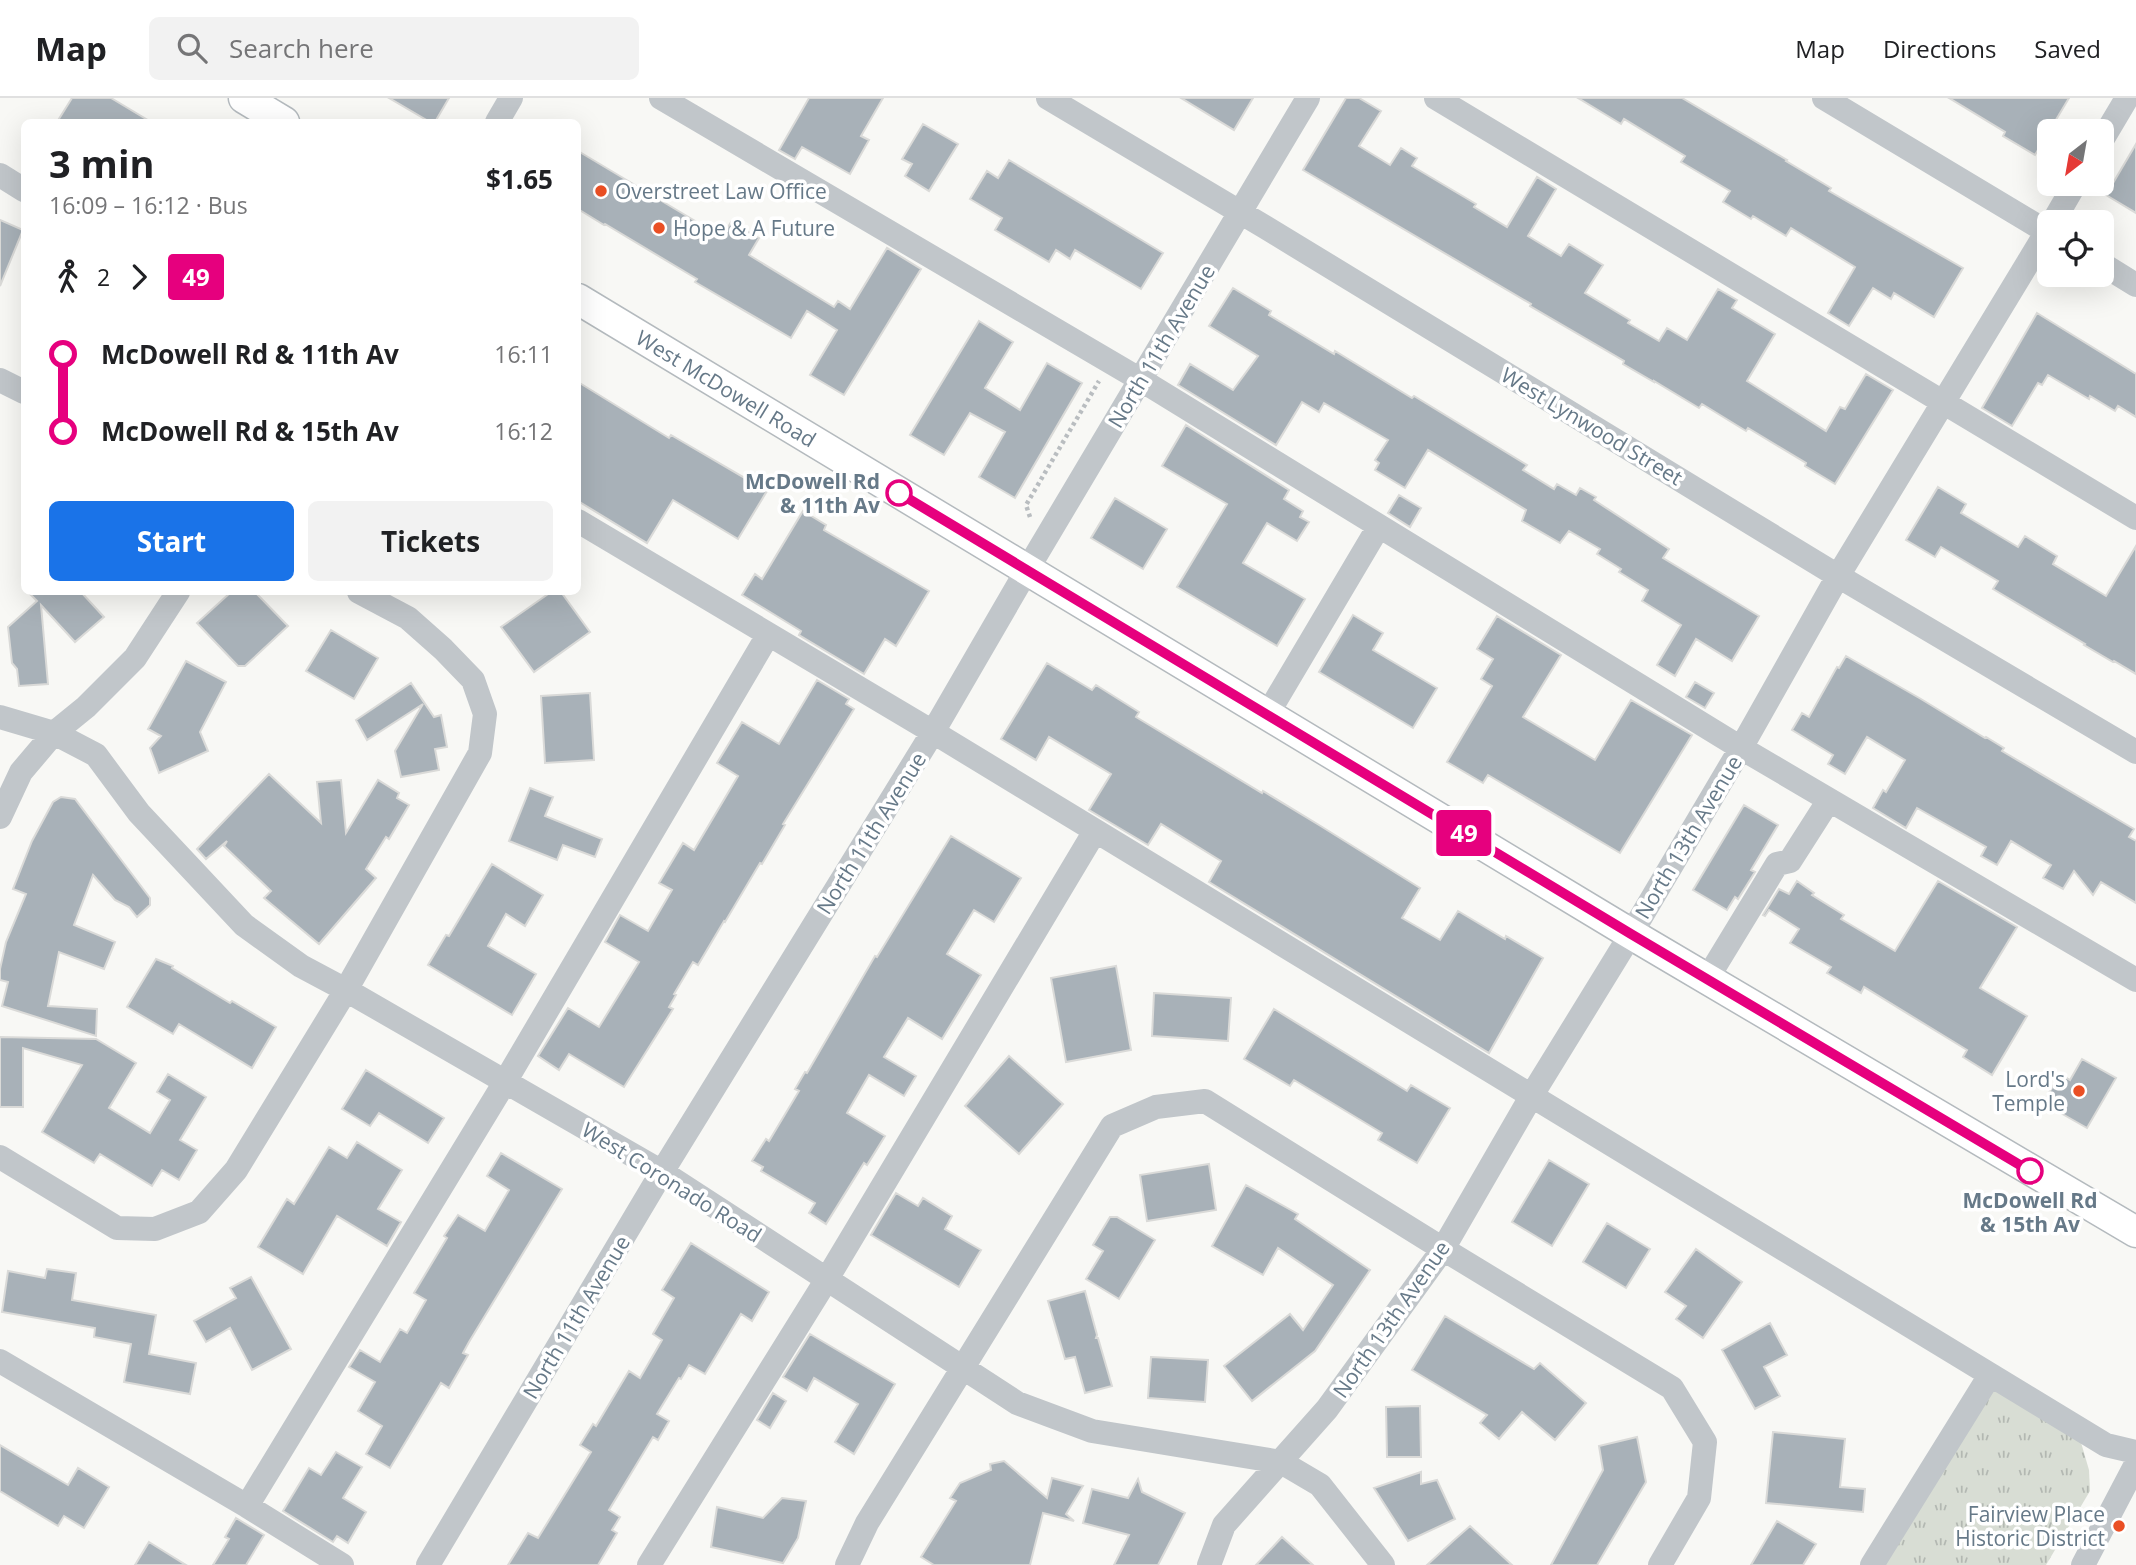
<!DOCTYPE html>
<meta charset="utf-8">
<style>
body{margin:0;font-family:"Open Sans",sans-serif;background:#f2f2f2;color:#202124;height:100vh;display:flex;flex-direction:column;font-size:26px;white-space:nowrap}
*{box-sizing:border-box;margin:0}
p{font-size:23px;color:#757577}
.icon{flex:none;width:38px;height:38px;fill:none;stroke:currentColor;stroke-width:2;stroke-linecap:round;stroke-linejoin:round}
.map{position:relative;flex:1;overflow:hidden}
.drawer{position:absolute;left:21px;top:21px;width:560px;height:476px;display:flex;flex-direction:column;background:#fff;border-radius:10px;box-shadow:0 7px 28px #0002}
.drawer>*{flex:none}
.badge{padding:0 14px;border-radius:5px;font-size:24px;line-height:46px}
.needle{width:46px;rotate:211deg}
.tools{position:absolute;left:2037px;top:21px;display:grid;gap:14px}
.tools a{display:grid;place-items:center;width:77px;height:77px;border-radius:10px;background:#fff;box-shadow:0 7px 28px #0002;font-size:35px}
.map>.badge{position:absolute;translate:-50% -50%;box-shadow:0 0 0 4px #fff}
.legs{display:flex;align-items:center;gap:10px;height:77px;padding:0 28px;font-size:23px}
.legs p{margin-inline-start:auto}
.overview{display:flex;align-items:center;justify-content:space-between;height:119px;padding:0 28px}
h1{font-size:38px;font-weight:700;line-height:52px}
.primary-button{display:flex;gap:14px;margin-top:auto;padding:14px 28px}
.primary-button a{flex:1;height:80px;border-radius:10px;background:#1a73e8;color:#fff;font-size:28px;font-weight:700;line-height:80px;text-align:center}
.primary-button a+a{background:#f2f2f2;color:#202124}
ul{padding:0 28px;list-style:none}
li{display:flex;align-items:center;gap:24px;height:77px;font-size:26px}
li i{display:grid;place-items:center;width:10px;height:100%;margin:0 9px;background:currentColor}
li i::after{content:'';width:18px;height:18px;margin:-9px;border:5px solid;border-radius:50%;background:#fff}
li p{margin-inline-start:auto}
li:first-child i{background:linear-gradient(#0000 50%,currentColor 0)}
li:last-child i{background:linear-gradient(currentColor 50%,#0000 0)}
header{display:flex;align-items:center;gap:42px;box-sizing:border-box;height:98px;padding:0 35px;background:#fff;border-bottom:2px solid #e0e0e0}
header strong{font-size:33px}
nav{display:flex;gap:38px;margin-inline-start:auto;font-size:24px}
.search{width:490px;height:63px;background:#f2f2f2;display:flex;align-items:center;gap:18px;box-sizing:border-box;padding:0 24px;border-radius:10px;color:#757577;font-size:26px}
.map>svg:first-child{display:block}
.park{fill:url(#park-tufts)}
.building{fill:#a8b1b8;stroke:#dadad8;stroke-width:2}
.lines{fill:none;stroke-linecap:round;stroke-linejoin:round}
.major-casing{stroke:#b4babe;stroke-width:33}
.path{stroke:#b9bdc0;stroke-width:4.5;stroke-dasharray:3.5 3.5;stroke-linecap:butt}
.minor{stroke:#c1c6ca;stroke-width:24}
.major{stroke:#fff;stroke-width:30}
.line-1-casing{stroke:#fff;stroke-width:16}
.line-1{stroke:#e6007e;stroke-width:10}
.poi-dot{fill:#ea4f24;stroke:#fff;stroke-width:2.5}
.stop-1-dot{fill:#fff;stroke:#e6007e;stroke-width:3.5}
.labels{text-anchor:middle;dominant-baseline:central;stroke-width:7;stroke-linejoin:round;paint-order:stroke}
.poi-label{font-size:21px;fill:#667988;stroke:#fff;text-anchor:start}
.street-label{font-size:21px;fill:#667988;stroke:#fff}
.stop-label{font-size:21px;font-weight:bold;fill:#667988;stroke:#fff;text-anchor:end}
</style>
<header>
<strong>Map</strong>
<div class="search"><svg class="icon" aria-label="search" viewBox="0 0 24 24"><circle cx="10" cy="10" r="6"/><path d="M15 15l6 6"/></svg>Search here</div>
<nav><a>Map</a><a>Directions</a><a>Saved</a></nav>
</header>
<div class="map">
<svg width="2136" height="1467" viewBox="0 0 2136 1467">
<defs>
<pattern id="park-tufts" width="24" height="20" patternUnits="userSpaceOnUse" patternTransform="scale(1.75)"><rect width="24" height="20" fill="#d8ddd4"/><path d="M3 7l-1-3M5 7V3M7 7l1-3M15 17l-1-3M17 17v-4M19 17l1-3" fill="none" stroke="#b3b8b2"/></pattern>
</defs>
<rect width="100%" height="100%" fill="#f8f8f5"/>
<path class="park" d="M1994,1289L2080,1341L2089,1372L2090,1393L2046,1467H1882Z"/>
<path class="building" d="M72,0H111L151,24H57Z
M389,0H449L435,24H430Z
M809,0H883L861,38L869,42L850,76L802,49L795,61L779,52Z
M1181,0H1253L1234,32Z
M1346,0H1359L1381,13L1359,48L1390,67L1401,50L1417,60L1412,68L1476,106L1474,109L1507,129L1537,79L1556,91L1528,138L1561,158L1569,146L1603,167L1585,195L1630,222L1628,225L1659,243L1667,230L1687,242L1718,191L1737,202L1732,210L1775,236L1747,283L1826,333L1840,309L1845,311L1866,276L1893,292L1835,386L1805,368L1806,365L1748,330L1746,333L1702,306L1699,310L1654,283V284L1623,266L1624,263L1530,208L1531,206L1303,72Z
M1578,0H1682L1787,62L1786,63L1831,90L1829,93L1963,170L1934,219L1894,195L1891,201L1873,190L1849,228L1828,215L1855,169L1791,130L1786,138L1753,118L1751,121L1723,104L1730,93L1681,64L1685,58L1624,21L1621,26Z
M1949,0H2069L2035,57L2003,38L2005,34Z
M923,26L958,46L929,93L905,78L912,66L902,61Z
M2136,46V115L2106,97Z
M578,53L722,139L731,124L759,140L749,157L834,209L838,203L850,211L887,150L921,171L844,297L810,277L837,232L807,213L791,240L695,184L697,181L605,126L604,127L578,111Z
M1009,62L1163,155L1141,191L1075,152L1070,161L1056,152L1049,164L995,132L1002,120L970,101L987,73L998,80Z
M0,122L23,132L0,188Z
M1233,190L1271,213L1269,217L1334,256L1335,253L1412,300L1414,298L1527,367L1523,372L1554,391L1557,386L1576,397L1580,390L1596,399L1594,402L1669,451L1663,460L1759,518L1732,563L1696,541L1675,578L1657,567L1681,527L1642,503L1648,492L1619,474L1621,471L1597,456L1600,451L1569,433L1560,445L1522,423L1526,412L1428,352L1405,390L1375,372L1379,365L1375,362L1388,342L1324,305L1319,314L1302,304L1276,347L1178,287L1190,266L1233,292L1258,258L1209,228Z
M2037,215L2136,276V319L2118,308L2115,313L2090,298L2089,301L2048,277L2042,287L2038,285L2012,328L1982,310Z
M979,223L1013,244L985,290L1020,312L1047,265L1082,285L1015,400L979,379L1005,334L970,315L944,357L910,337Z
M578,284L669,340L671,337L767,393L738,441L673,402L647,445L578,403Z
M1186,327L1289,392L1284,401L1303,413L1300,419L1309,424L1297,443L1267,425L1243,465L1305,501L1277,548L1177,489L1227,406L1162,368Z
M1938,389L1966,406L1961,415L2018,449L2025,438L2057,458L2053,466L2106,498L2136,448V576L2114,563L2113,564L2084,547L2085,546L1993,491L1998,483L1941,449L1935,459L1906,442Z
M1399,397L1421,410L1410,429L1388,415Z
M1115,400L1167,431L1143,471L1091,440Z
M803,413L826,427L824,432L929,493L896,548L885,541L864,576L799,537L801,533L742,497L755,476L762,481Z
M28,494H81L104,519L75,544L41,507L48,586L19,588L17,571L12,565L8,529L37,503Z
M231,494H255L288,528L245,568H238L197,525Z
M551,494H561L590,534L534,574L501,529Z
M1353,517L1383,535L1373,552L1437,590L1413,630L1319,574Z
M1497,518L1561,557L1523,619L1595,662L1631,602L1692,637L1620,755L1488,677L1483,685L1447,664L1492,588L1481,581L1493,561L1477,551Z
M331,532L378,560L354,601L306,573Z
M1846,558L1921,601L1985,640L1986,639L2004,650L2002,653L2134,731L2129,739L2136,743V805L2101,784L2093,797L2074,773L2063,791L2043,780L2051,767L2011,743L1997,767L1981,758L1986,749L1917,710L1906,730L1873,710L1883,692L1886,694L1905,662L1867,639L1845,676L1828,666L1833,657L1792,632L1802,615L1809,619L1837,569L1839,570Z
M186,563L226,584L200,634L208,653L159,675L150,650L161,638L148,631Z
M1047,565L1092,592L1096,587L1139,614L1136,619L1262,695L1263,693L1319,727L1420,790L1402,820L1440,842L1458,813L1505,841L1506,838L1543,860L1489,955L1209,784L1221,763L1161,726L1148,747L1089,712L1111,676L1049,639L1036,662L1001,641Z
M817,582L849,601L846,606L854,611L783,726L785,727L762,766L760,765L725,824L724,823L698,867L693,864L674,896L676,897L669,909L673,911L624,989L569,956L559,972L538,958L568,910L599,929L639,864L605,844L620,817L648,833L672,792L659,785L683,745L694,752L738,678L717,665L742,624L779,646Z
M1695,584L1714,595L1705,610L1686,599Z
M411,585L434,619L441,617L447,649L435,651L439,672L401,679L395,653L423,606L367,642L356,622Z
M590,595L594,662L545,665L541,598Z
M269,676L321,725L317,684L341,682L346,735L378,682L399,695L397,700L409,707L389,741L386,739L366,771L376,780L319,846L264,800L271,793L224,748L227,743L206,761L197,751Z
M530,690L553,699L545,718L602,741L595,759L563,747L557,762L509,743Z
M61,699L75,701L150,800V807L137,819L129,809L115,802L93,777L74,827L115,844L104,871L59,854L48,908L97,911L96,938L2,908L8,884L0,882V871L6,844L26,796L13,791L32,743L53,704Z
M1744,707L1778,727L1751,772L1755,774L1738,801L1735,799L1727,812L1693,792Z
M951,738L1021,780L994,824L974,812L947,856L981,877L942,941L908,920L884,959L916,978L904,998L869,977L847,1015L885,1038L867,1067L864,1065L826,1126L809,1115L815,1105L761,1073L763,1069L752,1063L766,1041L769,1043L799,993L795,991L805,974L807,975L875,858L877,859Z
M492,766L543,797L525,828L506,816L488,848L536,876L512,917L428,867L446,837L449,838Z
M1797,783L1814,795L1812,797L1844,817L1841,821L1895,853L1938,783L2017,829L1980,890L2027,918L1992,977L1963,959L1967,952L1864,889L1861,895L1827,875L1831,869L1790,845L1799,831L1769,812L1765,818L1763,817L1779,791L1789,796Z
M156,861L173,868L172,870L230,905L232,903L276,929L252,970L179,926L173,936L127,909Z
M1116,868L1131,952L1066,964L1051,880Z
M1154,895L1231,900L1228,943L1152,938Z
M1274,911L1407,993L1411,987L1450,1010L1417,1065L1378,1042L1382,1035L1294,982L1290,988L1244,961Z
M0,939L96,941L136,965L109,1010L150,1035L170,1002L157,994L168,976L206,999L180,1042L197,1052L179,1082L162,1072L152,1088L100,1056L94,1065L42,1034L82,967L23,950V1009H0Z
M1009,958L1063,1006L1019,1056L965,1008Z
M2082,961L2116,980L2087,1030L2043,1005L2060,976L2070,982Z
M366,972L444,1020L428,1045L379,1015L370,1028L342,1011Z
M357,1044L402,1072L378,1111L401,1124L387,1148L337,1118L303,1176L258,1149L287,1101L294,1106L329,1049L347,1060Z
M501,1055L562,1091L469,1244L463,1255L468,1257L449,1290L441,1285L390,1370L366,1356L382,1328L358,1313L375,1284L349,1269L360,1252L380,1264L400,1231L407,1235L426,1202L414,1195L447,1140L444,1138L458,1117L485,1133L509,1092L487,1078Z
M1549,1062L1589,1086L1552,1148L1512,1124Z
M1209,1066L1216,1112L1147,1123L1140,1077Z
M1246,1087L1298,1116L1295,1121L1370,1172L1315,1253L1252,1303L1224,1268L1290,1216L1303,1232L1333,1187L1278,1150L1263,1177L1212,1148Z
M896,1095L918,1108L923,1100L952,1118L945,1131L981,1152L959,1189L871,1137Z
M1110,1119H1117L1155,1142L1119,1201L1086,1181L1103,1153L1093,1147Z
M1607,1125L1650,1151L1626,1190L1583,1164Z
M691,1145L769,1194L752,1223L741,1216L705,1276L689,1267L681,1281L679,1280L657,1316L669,1323L658,1342L653,1339L609,1412L620,1419L612,1432L617,1435L598,1467H508L528,1435L538,1440L591,1354L580,1347L593,1326L596,1328L629,1273L640,1280L662,1242L653,1236L674,1200L662,1192Z
M1696,1151L1742,1184L1703,1240L1676,1221L1686,1208L1665,1194Z
M47,1171L76,1175L72,1202L156,1217L149,1256L196,1265L190,1296L124,1284L131,1246L94,1239L95,1230L2,1214L8,1173L45,1180Z
M251,1179L291,1251L252,1272L230,1230L206,1244L194,1223L236,1200L230,1190Z
M1085,1193L1097,1237L1096,1240H1098L1112,1288L1085,1295L1075,1259L1065,1261L1048,1203Z
M1445,1218L1534,1271L1540,1265L1586,1305L1555,1342L1522,1314L1499,1341L1480,1325L1487,1317L1412,1272Z
M1770,1225L1787,1257L1764,1269L1780,1298L1755,1311L1722,1252Z
M810,1236L895,1286L854,1356L835,1344L858,1306L814,1280L807,1293L783,1279Z
M1151,1259L1208,1262L1205,1304L1148,1300Z
M773,1295L786,1303L770,1330L757,1322Z
M1420,1308L1421,1359H1387L1386,1309Z
M1773,1334L1845,1341L1840,1389L1865,1391L1863,1414L1766,1405Z
M1637,1339L1646,1384L1597,1467H1551L1603,1372L1599,1348Z
M0,1347L68,1387L78,1370L109,1389L84,1430L64,1418L58,1428L0,1393Z
M336,1354L362,1369L343,1400L366,1414L348,1445L337,1438L333,1444L283,1413L309,1370L321,1377Z
M1004,1363L1047,1400L1052,1380L1083,1388L1066,1416L1074,1423L1043,1415L1030,1467H934L921,1459L956,1403L950,1400L960,1385L991,1372L990,1366Z
M1421,1374V1386L1437,1382L1455,1421L1408,1443L1374,1390Z
M1138,1381L1142,1394L1185,1415L1158,1467H1114L1129,1437L1083,1425L1092,1391L1128,1400Z
M782,1400L806,1403L798,1440L783,1465L711,1449L717,1409L763,1420Z
M236,1420L264,1437L246,1467H213L229,1441L225,1439Z
M1777,1423L1816,1446L1803,1467H1751Z
M1470,1428L1512,1467H1427L1453,1443Z
M1282,1439L1313,1467H1256Z
M149,1444L186,1467H135Z"/>
<g class="lines">
<g class="major-casing">
<g id="major">
<path d="M244,0L284,24"/>
<path id="s1" d="M578,201L1631,836L2136,1134"/>
</g>
</g>
<path class="path" d="M1030,419L1026,407L1099,283"/>
<path class="minor" d="M661,0L1141,282L1741,650L2136,882
M1048,0L1265,129L1838,478L2136,654
M1436,0L2136,420
M1824,0L2049,135
M497,24L511,0
M2102,42L2127,0
M0,77L24,92
M2053,124L2075,86
M2102,166L2136,187
M0,282L24,294
M578,423L933,634L2106,1347L2136,1354
M1267,617L1379,428
M0,619L54,635L96,657L139,715L244,827L301,868L346,892L662,1074L1017,1305L1092,1333L1281,1364L1320,1387L1383,1467
M0,719L21,674L54,635L86,609L135,560L178,494
M1707,881L1777,766L1790,763L1829,702
M0,1059L117,1130L155,1131L199,1114L236,1072L346,892L480,655L485,616L473,582L443,551L408,520L359,494
M0,1263L247,1408L342,1467
M247,1408L505,984L768,537
M428,1467L662,1074L933,634L1027,472L1308,0
M649,1467L827,1181L1095,733
M847,1467L867,1425L1112,1028L1156,1009L1205,1003L1443,1151L1672,1290L1705,1344L1699,1400L1660,1467
M1209,1467L1224,1427L1327,1311L1443,1151L1532,997L1631,836L1741,650L1838,478L2049,130
M1872,1467L1990,1277
M2083,1467L2136,1366"/>
<use href="#major" class="major"/>
</g>
<g class="lines">
<g class="line-1-casing">
<path id="line-1" d="M899,395L1631,836L2030,1073"/>
</g>
<use href="#line-1" class="line-1"/>
</g>
<g class="poi-dot">
<circle cx="601" cy="93" r="7"/>
<circle cx="659" cy="130" r="7"/>
<circle cx="2079" cy="993" r="7"/>
<circle cx="2119" cy="1428" r="7"/>
</g>
<g class="stop-1-dot">
<circle cx="899" cy="395" r="12"/>
<circle cx="2030" cy="1073" r="12"/>
</g>
<g class="labels">
<g class="poi-label">
<text x="615" y="93">Overstreet Law Office</text>
<text x="673" y="130">Hope &amp; A Future</text>
<text x="2065" y="981" text-anchor="end">Lord's<tspan x="2065" dy="24">Temple</tspan></text>
<text x="2105" y="1416" text-anchor="end">Fairview Place<tspan x="2105" dy="24">Historic District</tspan></text>
</g>
<g class="street-label">
<text transform="translate(1161 248) rotate(-59)">North 11th Avenue</text>
<text stroke="none"><textPath href="#s1" startOffset="173">West McDowell Road</textPath></text>
<text transform="translate(1592 328) rotate(31)">West Lynwood Street</text>
<text transform="translate(871 735) rotate(-58)">North 11th Avenue</text>
<text transform="translate(1688 739) rotate(-59)">North 13th Avenue</text>
<text transform="translate(672 1084) rotate(32)">West Coronado Road</text>
<text transform="translate(576 1219) rotate(-59)">North 11th Avenue</text>
<text transform="translate(1391 1221) rotate(-55)">North 13th Avenue</text>
</g>
<g class="stop-label">
<text x="880" y="383">McDowell Rd<tspan x="880" dy="24">&amp; 11th Av</tspan></text>
<text x="2030" y="1102" text-anchor="middle">McDowell Rd<tspan x="2030" dy="24">&amp; 15th Av</tspan></text>
</g>
</g>
</svg>
<div class="tools">
<a><svg class="needle" viewBox="-14 -14 28 28"><path d="M0-13l5 13h-10z" fill="#e53935"/><path d="M0 13l5-13h-10z" fill="#757577"/></svg></a>
<a><svg class="icon" aria-label="locate" viewBox="0 0 24 24"><circle cx="12" cy="12" r="6"/><path d="M12 2v4M12 18v4M2 12h4M18 12h4"/></svg></a>
</div>
<b class="badge" style="left:1464px;top:735px;background:#e6007e;color:#fff">49</b>
<section class="drawer">
<div class="overview"><div><h1>3 min</h1><p>16:09 – 16:12 · Bus</p></div><b>$1.65</b></div>
<div class="legs"><svg class="icon" aria-label="walk" viewBox="0 0 24 24"><circle cx="13" cy="4" r="2"/><path d="M13 8l-2 6 4 7M11 14l-3 7M7 12l3-4h3l4 4"/></svg>2<svg class="icon" aria-label="forward" viewBox="0 0 24 24"><path d="M9 5l7 7-7 7"/></svg><b class="badge" style="background:#e6007e;color:#fff">49</b></div>
<ul>
<li><i style="color:#e6007e"></i><b>McDowell Rd &amp; 11th Av</b><p>16:11</p></li>
<li><i style="color:#e6007e"></i><b>McDowell Rd &amp; 15th Av</b><p>16:12</p></li>
</ul>
<div class="primary-button"><a>Start</a><a>Tickets</a></div>
</section>
</div>
